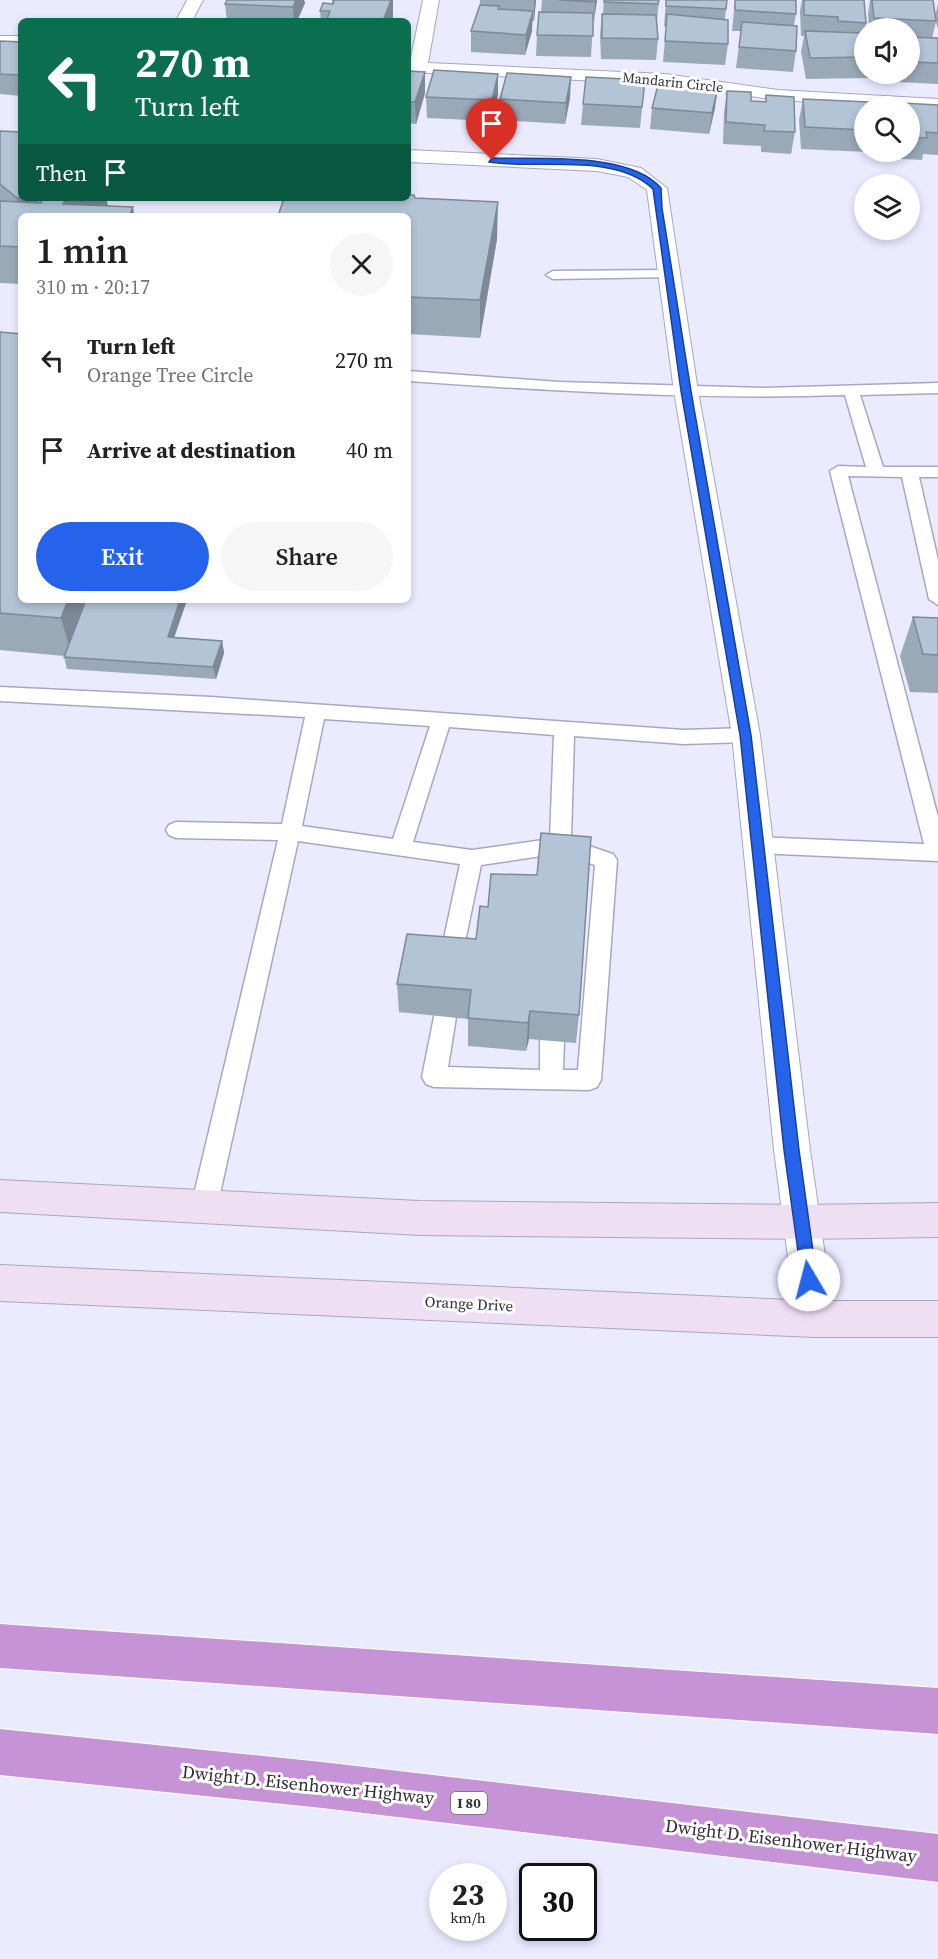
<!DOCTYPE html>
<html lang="en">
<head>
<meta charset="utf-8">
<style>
	:root { --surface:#fff; --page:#f6f6f6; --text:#222; --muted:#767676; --accent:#2563eb }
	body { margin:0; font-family:"Source Serif 4",serif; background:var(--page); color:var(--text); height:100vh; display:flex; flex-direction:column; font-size:22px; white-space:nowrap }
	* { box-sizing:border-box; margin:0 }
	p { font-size:20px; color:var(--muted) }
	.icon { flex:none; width:33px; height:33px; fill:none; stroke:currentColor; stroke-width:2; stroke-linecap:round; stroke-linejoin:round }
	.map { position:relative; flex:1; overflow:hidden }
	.side { position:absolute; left:18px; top:213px; width:393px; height:390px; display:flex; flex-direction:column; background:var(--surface); border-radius:9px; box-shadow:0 3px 9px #0003 }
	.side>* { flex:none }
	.guide { position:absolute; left:18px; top:18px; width:393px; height:183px; border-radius:9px; box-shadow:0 3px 9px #0003; background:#0b6e4f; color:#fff; overflow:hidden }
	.tools { position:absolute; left:854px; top:18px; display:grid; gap:12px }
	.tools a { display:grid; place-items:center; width:66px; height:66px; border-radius:50%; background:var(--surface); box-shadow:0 3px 9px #0003; font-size:30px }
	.speed { position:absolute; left:429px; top:1863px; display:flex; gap:12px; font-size:30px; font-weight:700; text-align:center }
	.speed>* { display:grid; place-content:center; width:78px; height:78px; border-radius:50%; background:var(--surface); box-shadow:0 3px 9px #0003; line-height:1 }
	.speed small { font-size:15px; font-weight:400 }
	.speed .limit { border:3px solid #111; border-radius:9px; background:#fff; color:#111 }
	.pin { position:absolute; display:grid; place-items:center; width:51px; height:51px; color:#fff; margin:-62px -26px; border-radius:50% 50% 50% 0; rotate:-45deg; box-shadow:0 0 6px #0007 }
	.pin .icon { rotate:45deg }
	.me { position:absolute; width:66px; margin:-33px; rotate:352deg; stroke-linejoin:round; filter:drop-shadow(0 0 4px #0008) }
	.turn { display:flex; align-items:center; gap:21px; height:126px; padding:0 18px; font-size:27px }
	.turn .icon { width:78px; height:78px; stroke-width:2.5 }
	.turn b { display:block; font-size:42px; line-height:51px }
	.then { display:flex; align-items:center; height:57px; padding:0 18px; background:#0003; gap:12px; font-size:22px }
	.round { display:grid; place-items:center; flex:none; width:63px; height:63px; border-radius:32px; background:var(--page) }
	.summary { display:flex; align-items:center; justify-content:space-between; height:102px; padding:0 18px }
	h1 { font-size:36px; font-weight:600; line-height:45px }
	.button { display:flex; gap:12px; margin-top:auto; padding:12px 18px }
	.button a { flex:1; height:69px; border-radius:36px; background:var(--accent); color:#fff; font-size:24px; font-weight:600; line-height:69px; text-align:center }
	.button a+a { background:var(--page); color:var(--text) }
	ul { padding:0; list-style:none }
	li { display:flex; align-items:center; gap:18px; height:90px; padding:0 18px }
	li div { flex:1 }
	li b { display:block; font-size:22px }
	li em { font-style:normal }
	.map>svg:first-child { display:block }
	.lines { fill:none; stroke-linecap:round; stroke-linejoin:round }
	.lane-casing { stroke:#a7a8bf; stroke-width:3 }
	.street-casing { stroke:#a7a8bf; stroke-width:2 }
	.secondary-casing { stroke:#a7a8bf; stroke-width:2 }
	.highway-casing { stroke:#fff; stroke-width:2 }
	.lane { fill:#fff; fill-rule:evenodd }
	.street { fill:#fff; fill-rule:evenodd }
	.secondary { fill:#eedff3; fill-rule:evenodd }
	.highway { fill:#c693d7; fill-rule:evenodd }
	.wall { fill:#99a9b8 }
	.shaded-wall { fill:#7d8996 }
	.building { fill:#b2c4d6; stroke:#7d8996; stroke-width:1.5 }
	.route { fill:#2563eb; stroke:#184099; stroke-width:1.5 }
	.labels { text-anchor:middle; stroke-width:6; stroke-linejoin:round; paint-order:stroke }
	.far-street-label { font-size:14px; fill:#2f2f38; stroke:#fff }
	.shield { fill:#fff; stroke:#6d6d74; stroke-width:1.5 }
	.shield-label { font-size:14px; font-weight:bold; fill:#2f2f38 }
	.street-label { font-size:15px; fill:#2f2f38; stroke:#fff }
	.near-street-label { font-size:18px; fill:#2f2f38; stroke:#fff }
</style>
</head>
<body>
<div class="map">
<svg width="938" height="1959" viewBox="0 0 938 1959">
	<rect width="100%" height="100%" fill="#eaebff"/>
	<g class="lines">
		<!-- lane casing -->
		<g class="lane-casing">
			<g id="lane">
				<path d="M668,270L675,274L673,277L553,279L546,275L553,271Z"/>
				<path d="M408,371L559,382L764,388L938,383V393L860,395L883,467H938V477H919L938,560V605L929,599L902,477L848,476L938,817V861L758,853L751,851L748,845L751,839L758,837L924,844L830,471L838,466L866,467L845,395C699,400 553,391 408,381Z"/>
				<path d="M0,687L211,697L684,730L746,728L753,730L756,735L753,740L746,742L684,744L574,736L571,840L613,854L617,860L601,1080L597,1087L589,1090L434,1087L426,1084L422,1077L434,1017L437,1010L445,1008L453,1010L456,1017L448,1067L540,1070V1041L544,1034L552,1031L560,1034L564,1041L563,1070H578L595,865L577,859L568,864L561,862L555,854L481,865L460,966L457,972L449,975L441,972L438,966L460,864L298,841L217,1207L213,1215L204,1218L195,1215L191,1207L278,840L176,838L169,835L166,830L169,825L176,822L282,824L305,717L0,701ZM324,719L430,726L393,839L302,826ZM449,727L554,735L550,839L472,850L413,842Z"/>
			</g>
		</g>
		<!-- street casing -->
		<g class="street-casing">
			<g id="street">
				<path d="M187,0H203L192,21H176Z"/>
				<path d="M423,0H439L428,63L665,74L778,90L938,99V109L778,100L665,84L408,72V62H410Z"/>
				<rect x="0" y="36" width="21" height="10"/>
				<path d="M408,150L597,159L641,168L667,188L698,391L760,735L810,1150L834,1319L829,1332L815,1337L801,1332L796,1319L774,1150L732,735L674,391L647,190L628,177L597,171L408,162Z"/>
			</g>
		</g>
		<!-- secondary casing -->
		<g class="secondary-casing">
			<g id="secondary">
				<path d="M0,1180L420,1201L801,1205L938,1203V1237L801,1239L420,1235L0,1212Z"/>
				<path d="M0,1265L815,1301H938V1337H815L0,1301Z"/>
			</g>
		</g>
		<!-- highway casing -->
		<g class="highway-casing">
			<g id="highway">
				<path d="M0,1624L938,1688V1734L0,1668Z"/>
				<path d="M0,1729L322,1762L938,1834V1882L322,1808L0,1775Z"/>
			</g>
		</g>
		<!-- lane -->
		<use href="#lane" class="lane"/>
		<!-- street -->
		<use href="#street" class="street"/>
		<!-- secondary -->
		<use href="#secondary" class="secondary"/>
		<!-- highway -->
		<use href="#highway" class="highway"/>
	</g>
	<!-- wall -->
	<g class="wall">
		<path d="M227,0H304L305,3L297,21H227L225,4Z"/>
		<path d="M332,0H393V17L392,21H321L320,11L332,4Z"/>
		<path d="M480,0H536L534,21H532V31L525,55L471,52V31L480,7Z"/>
		<path d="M542,0H597L593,22L591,57L536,56L537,35L541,12Z"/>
		<path d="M604,0H659L657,20L658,39L656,60L601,59L600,35L602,14H603Z"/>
		<path d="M666,0L726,9L725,19L728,44L725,65L663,62L666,27L664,26Z"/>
		<path d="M735,0H796V14L794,25L796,51L793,72L736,68L741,31H732Z"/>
		<path d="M802,0H864L866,23L865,28H864V74H870L869,78L806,79L801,52L804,36H801L800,10Z"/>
		<path d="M870,0H933L935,16L938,4V29L936,22L932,38H938V84L877,81L876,74H909V28H869L868,14Z"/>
		<path d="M21,42V96L0,94V43Z"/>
		<path d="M408,71L425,72V93L416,124L408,123Z"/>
		<path d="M498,74V95L491,121L427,118L426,97Z"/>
		<path d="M645,80L640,128L581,125L583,104Z"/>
		<path d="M727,91L751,101L765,102L766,95L795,132L791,154L761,152V146L723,144L724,112Z"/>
		<path d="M570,98L565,124L500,120V99Z"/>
		<path d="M803,99L864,106V152H868L801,149L799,120Z"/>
		<path d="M885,102L938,105V155L923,154L922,160L885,158L884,152H909V106H884Z"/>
		<path d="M652,108H715L709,134L650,129Z"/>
		<path d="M0,131L21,198H106L108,206L133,207L134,216H21V284L0,283Z"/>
		<path d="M408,216L497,239L480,338L408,334Z"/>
		<path d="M0,332L21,600H187L174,638L222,641L224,653L216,679L67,669L64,657V656L0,650Z"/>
		<path d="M913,617L938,618V693L910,692L900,656Z"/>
		<path d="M407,934L579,1015L576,1043L529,1039L526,1051L468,1046V1019L399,1012L397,984Z"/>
	</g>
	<!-- shaded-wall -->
	<g class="shaded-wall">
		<path d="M296,0H304L305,3L297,21H294L293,7Z"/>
		<path d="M391,0H393V17L392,21H383Z"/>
		<path d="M534,0H536L534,21Z"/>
		<path d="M595,0H597L594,22L595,2Z"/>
		<path d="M533,11L532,31L525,55L526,35Z"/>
		<path d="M425,72V93L416,124L415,102Z"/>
		<path d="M498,74V95L491,121L492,100Z"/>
		<path d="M571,77L570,98L565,124L566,103Z"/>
		<path d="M718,87L715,108L709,134L712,113Z"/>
		<path d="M21,196V198H37L41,216H22L17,198Z"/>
		<path d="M66,198H106L110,216L63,204Z"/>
		<path d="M498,202L497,239L480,338V300Z"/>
		<path d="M133,207L134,216H129Z"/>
		<path d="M68,600H93L72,656L61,618Z"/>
		<path d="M180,600H187L170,649L168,637Z"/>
		<path d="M222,641L224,653L216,679L213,667Z"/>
		<path d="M530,1011L529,1039L526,1051L528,1023Z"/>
	</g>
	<!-- building -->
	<g class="building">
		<path d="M227,0H296L293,7L225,4Z"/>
		<path d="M334,0H391L383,21L327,19L330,11H320L323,3L333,4Z"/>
		<path d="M559,0H595V2Z"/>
		<path d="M604,0H659L658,4L604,2Z"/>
		<path d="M666,0H727L726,9L666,6Z"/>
		<path d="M735,0H796V14L735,10Z"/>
		<path d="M804,0H864L866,23L838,21V17L804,15Z"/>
		<path d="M872,0H933L936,21L874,18Z"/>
		<path d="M480,5L499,6L498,9L533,11L526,35L471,31Z"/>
		<path d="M539,12L593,13V36L537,35Z"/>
		<path d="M602,14L656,15L658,39L602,38Z"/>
		<path d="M667,14L728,20V44L665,41Z"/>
		<path d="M742,22L797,26L796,51L739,47Z"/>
		<path d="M805,31L864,33V57L810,58Z"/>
		<path d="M909,37L938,38V63L909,62Z"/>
		<path d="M1,41L21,42V73L20,75L0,74V43Z"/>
		<path d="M434,70L498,74L492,100L426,97Z"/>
		<path d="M408,71L425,72L415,102H408Z"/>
		<path d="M507,73L571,77L566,103L500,99Z"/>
		<path d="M586,77L645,80L642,107L583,104Z"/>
		<path d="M659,81L718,87L712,113L652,108Z"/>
		<path d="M727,91L751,92V101L766,102V95L794,97L795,132L764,131L765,125L726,122Z"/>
		<path d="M803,99L869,102L870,106H864V130L805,127Z"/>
		<path d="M885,102L938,105V133L926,132L927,138L909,137V106H886Z"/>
		<path d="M0,131L21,132V196L17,198L0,184Z"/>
		<path d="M408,195H414L415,198L498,202L480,300L408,297V216H278L284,198H408Z"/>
		<path d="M43,198H66L63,204L133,207L129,216H21V247L0,246V201L41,203Z"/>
		<path d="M0,332L21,334V600H68L61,618L0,613Z"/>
		<path d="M86,600H180L168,637L222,641L213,667L64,657Z"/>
		<path d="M913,617L938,618V655L923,654Z"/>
		<path d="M541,833L591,837L579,1015L530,1011L528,1023L468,1018L471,990L397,984L407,934L476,939L480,906L488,907L491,874L537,875Z"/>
	</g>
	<!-- route -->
	<path class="route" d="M492,158C538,160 629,151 661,188L662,208L691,391L751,735L799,1150L817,1280L815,1286L809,1288L804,1286L802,1280L784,1150L740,735L681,391L653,189C615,152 538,170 489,162Z"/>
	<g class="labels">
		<!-- far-street labels -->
		<g class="far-street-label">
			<text transform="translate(673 82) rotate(6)" y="5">Mandarin Circle</text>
		</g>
		<!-- shield labels -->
		<rect class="shield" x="451" y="1792" width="36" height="22" rx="4.5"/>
		<g class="shield-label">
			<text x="469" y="1808">I 80</text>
		</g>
		<!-- street labels -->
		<g class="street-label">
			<text transform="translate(469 1304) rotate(3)" y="5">Orange Drive</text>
		</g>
		<!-- near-street labels -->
		<g class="near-street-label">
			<text transform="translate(308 1785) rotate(6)" y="6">Dwight D. Eisenhower Highway</text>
			<text transform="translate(791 1841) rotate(7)" y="6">Dwight D. Eisenhower Highway</text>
		</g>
	</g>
</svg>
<div class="tools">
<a><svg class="icon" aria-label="sound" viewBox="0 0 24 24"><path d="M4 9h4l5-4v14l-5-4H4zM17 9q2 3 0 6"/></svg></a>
<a><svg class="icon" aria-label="search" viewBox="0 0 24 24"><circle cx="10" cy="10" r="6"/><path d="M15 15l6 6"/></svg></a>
<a><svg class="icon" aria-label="layers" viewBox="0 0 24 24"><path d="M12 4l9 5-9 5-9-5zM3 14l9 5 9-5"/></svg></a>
</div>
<div class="speed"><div>23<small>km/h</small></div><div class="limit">30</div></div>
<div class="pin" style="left:492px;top:160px;background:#d93025"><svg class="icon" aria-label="arrive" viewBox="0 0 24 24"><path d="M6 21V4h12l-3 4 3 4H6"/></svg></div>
<svg class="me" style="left:809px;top:1280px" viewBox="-20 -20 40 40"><circle r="19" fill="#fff"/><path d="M0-13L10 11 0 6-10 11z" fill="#2563eb"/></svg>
<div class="guide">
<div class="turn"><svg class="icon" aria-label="left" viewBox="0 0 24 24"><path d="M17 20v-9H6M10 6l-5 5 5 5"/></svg><div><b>270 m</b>Turn left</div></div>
<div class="then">Then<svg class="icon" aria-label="arrive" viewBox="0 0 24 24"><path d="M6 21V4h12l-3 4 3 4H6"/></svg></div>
</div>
<section class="side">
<div class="summary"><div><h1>1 min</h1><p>310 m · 20:17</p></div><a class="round"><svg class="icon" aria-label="close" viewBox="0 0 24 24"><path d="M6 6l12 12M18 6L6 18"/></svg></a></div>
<ul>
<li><svg class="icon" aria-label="left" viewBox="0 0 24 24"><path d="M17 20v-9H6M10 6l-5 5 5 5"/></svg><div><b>Turn left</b><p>Orange Tree Circle</p></div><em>270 m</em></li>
<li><svg class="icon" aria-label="arrive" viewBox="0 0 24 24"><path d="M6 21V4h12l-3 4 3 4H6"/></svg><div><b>Arrive at destination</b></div><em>40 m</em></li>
</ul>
<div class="button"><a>Exit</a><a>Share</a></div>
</section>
</div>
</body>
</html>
